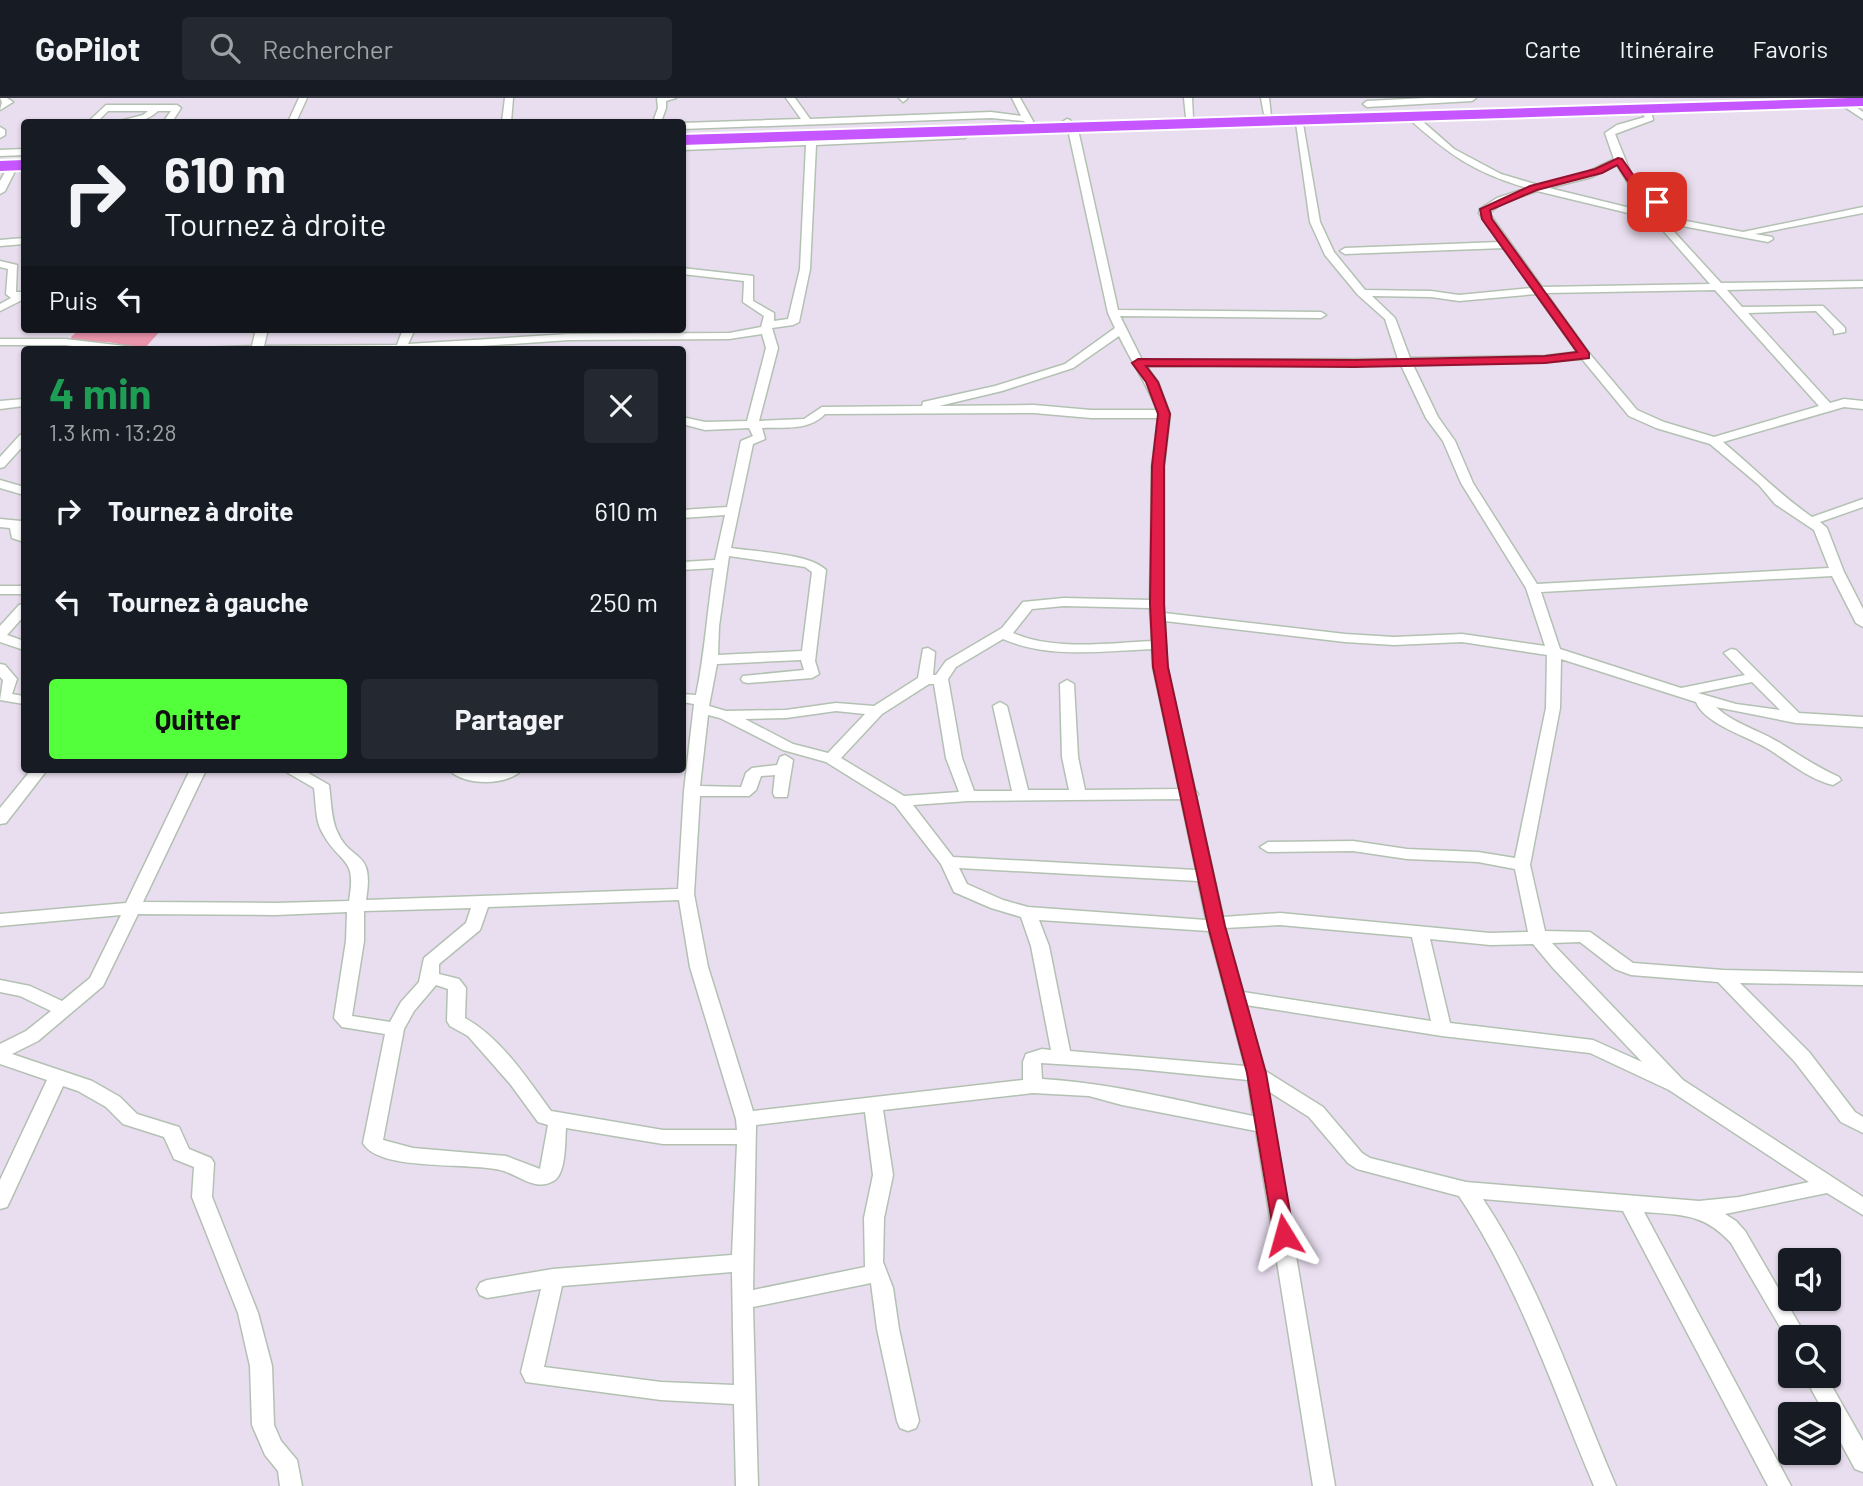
<!DOCTYPE html>
<html lang="fr">
<head>
<meta charset="utf-8">
<style>
	:root { --surface:#171b24; --page:#242831; --text:#f1f3f6; --muted:#9ea1a6; --line:#363941; --accent:#53ff3b }
	body { margin:0; font-family:Barlow,sans-serif; background:var(--page); color:var(--text); height:100vh; display:flex; flex-direction:column; font-size:26px; white-space:nowrap }
	* { box-sizing:border-box; margin:0 }
	p { font-size:23px; color:var(--muted) }
	.icon { flex:none; width:38px; height:38px; fill:none; stroke:currentColor; stroke-width:2; stroke-linecap:round; stroke-linejoin:round }
	.map { position:relative; flex:1; overflow:hidden }
	.side { position:absolute; left:21px; top:248px; width:665px; height:427px; display:flex; flex-direction:column; background:var(--surface); border-radius:7px; box-shadow:0 2px 5px #0004 }
	.side>* { flex:none }
	.banner { position:absolute; left:21px; top:21px; width:665px; height:214px; border-radius:7px; box-shadow:0 2px 5px #0004; background:#171b24; color:var(--text); overflow:hidden }
	.fabs { position:absolute; left:1778px; top:1150px; display:grid; gap:14px }
	.fabs a { display:grid; place-items:center; width:63px; height:63px; border-radius:7px; background:var(--surface); box-shadow:0 2px 5px #0004; font-size:35px }
	.pin { position:absolute; display:grid; place-items:center; width:60px; height:60px; color:#fff; margin:-30px; border-radius:14px; box-shadow:0 4px 10px #0006 }
	.me { position:absolute; width:77px; margin:-38px; rotate:352deg; stroke-linejoin:round; filter:drop-shadow(0 0 5px #0008) }
	.turn { display:flex; align-items:center; gap:24px; height:147px; padding:0 28px; font-size:32px }
	.turn .icon { width:91px; height:91px; stroke-width:2.5 }
	.turn b { display:block; font-size:49px; line-height:60px }
	.then { display:flex; align-items:center; height:66px; padding:0 28px; background:#0003; gap:14px; font-size:26px }
	.round { display:grid; place-items:center; flex:none; width:74px; height:74px; border-radius:7px; background:var(--page) }
	.overview { display:flex; align-items:center; justify-content:space-between; height:119px; padding:0 28px }
	h1 { font-size:42px; font-weight:700; line-height:52px; color:#1e9e55 }
	.button { display:flex; gap:14px; margin-top:auto; padding:14px 28px }
	.button a { flex:1; height:80px; border-radius:7px; background:var(--accent); color:#111; font-size:28px; font-weight:700; line-height:80px; text-align:center }
	.button a+a { background:var(--page); color:var(--text) }
	ul { padding:0; list-style:none }
	li { display:flex; align-items:center; gap:21px; height:91px; padding:0 28px }
	li div { flex:1 }
	li b { display:block; font-size:26px }
	li em { font-style:normal }
	header { display:flex; align-items:center; gap:42px; box-sizing:border-box; height:98px; padding:0 35px; background:var(--surface); border-bottom:2px solid var(--line) }
	header strong { font-size:33px }
	nav { display:flex; gap:38px; margin-inline-start:auto; font-size:24px }
	.search { width:490px; height:63px; background:var(--page); display:flex; align-items:center; gap:18px; box-sizing:border-box; padding:0 24px; border-radius:7px; color:var(--muted); font-size:26px }
	.map>svg:first-child { display:block }
	.green { fill:#eb95ad }
	.lines { fill:none; stroke-linecap:round; stroke-linejoin:round }
	.minor-casing { stroke:#b3c1b2; stroke-width:3 }
	.trunk-casing { stroke:#fff; stroke-width:4 }
	.minor { fill:#fff; fill-rule:evenodd }
	.trunk { fill:#c656ff; fill-rule:evenodd }
	.route { fill:#e11d48; stroke:#92132f; stroke-width:2 }
</style>
</head>
<body>
<header>
<strong>GoPilot</strong>
<div class="search"><svg class="icon" aria-label="search" viewBox="0 0 24 24"><circle cx="10" cy="10" r="6"/><path d="M15 15l6 6"/></svg>Rechercher</div>
<nav><a>Carte</a><a>Itinéraire</a><a>Favoris</a></nav>
</header>
<div class="map">
<svg width="1863" height="1388" viewBox="0 0 1863 1388">
	<rect width="100%" height="100%" fill="#e9deef"/>
	<!-- green -->
	<path class="green" d="M80,231H162L144,251L109,244L72,243L71,239Z"/>
	<g class="lines">
		<!-- minor casing -->
		<g class="minor-casing">
			<g id="minor">
				<path d="M0,0H7L13,4L0,12L2,4Z"/>
				<path d="M299,0H307L296,24H288Z"/>
				<path d="M505,0H513L511,24H502Z"/>
				<path d="M676,0L666,3V10L661,24H653L658,10L657,0Z"/>
				<path d="M786,0H795L810,21L991,14L1021,18L1012,0H1020L1034,25L1029,28L1024,23L991,20L682,31V25L801,21Z"/>
				<path d="M899,0H907V1L903,4Z"/>
				<path d="M1184,0H1192L1193,21L1186,19Z"/>
				<path d="M1261,0H1269L1271,18L1264,16Z"/>
				<path d="M1426,0H1476L1472,3L1367,9L1363,6L1367,3Z"/>
				<path d="M1840,2H1846L1863,14V21L1840,6Z"/>
				<path d="M106,7H177L181,10L172,24H163L171,13H158C146,24 133,25 116,24L143,17L148,13H108L97,24H88Z"/>
				<path d="M1642,7L1651,12L1653,22L1615,36L1632,78L1676,121L1743,134L1863,109V115L1755,136L1772,139L1773,141L1768,144L1666,125L1721,185L1863,183V189L1727,192L1742,209L1823,208L1845,230V234L1834,236V232L1816,213L1748,215L1830,305L1844,301L1863,303V311L1844,309L1723,344C1753,369 1780,397 1812,419L1863,401V409L1820,424L1827,430L1844,474L1863,511V529L1856,525L1832,478L1541,494L1560,551L1681,590L1745,577L1724,555L1731,551L1736,552L1799,615L1863,619V629L1796,625L1716,609C1734,626 1759,632 1780,645C1801,658 1815,668 1839,679L1841,682L1833,687C1809,681 1790,665 1770,652C1750,639 1704,626 1696,604L1561,561L1560,610L1530,767L1545,833L1590,834L1633,865L1723,872L1863,875V887L1740,885L1809,954L1855,1014L1863,1019V1035L1841,1024L1795,964L1718,884L1631,877L1615,871L1580,844L1552,845L1683,982L1863,1099V1117L1827,1095L1725,1116L1736,1123L1745,1133L1803,1233L1806,1239H1790V1246L1731,1145C1704,1115 1681,1117 1644,1114L1791,1388H1768L1623,1113L1483,1101C1542,1189 1574,1291 1616,1388H1594C1552,1289 1519,1188 1459,1098L1357,1071L1348,1065L1309,1019L1268,993L1335,1388H1313L1256,1033L1122,1007L1089,998L1033,995L883,1012L893,1077L884,1120L883,1164L893,1190L899,1231L919,1323L916,1330L908,1333L900,1330L897,1323L877,1231L871,1185L753,1209L758,1388H736L734,1306L661,1302L526,1284L521,1274L541,1191L487,1200L480,1197L477,1191L480,1185L487,1182L553,1171L732,1157L737,1046H663L566,1030C565,1043 566,1074 555,1082C537,1094 521,1079 504,1073C473,1063 380,1075 363,1045L385,936L342,929L334,920L346,843L347,814L276,817L138,816L103,888L38,943L12,956L92,983L120,999L137,1016L179,1029L189,1051L211,1060L214,1065L212,1099L258,1215L272,1268L274,1327L281,1343L297,1362L302,1388H280L278,1373L265,1357L252,1327L250,1268L238,1215L192,1099L194,1069L174,1061L164,1039L123,1026L106,1009L78,993L63,988L10,1103L7,1109L0,1111V1082L47,982L0,966V946L26,933L51,913L20,898L0,894V882L30,888L62,903L90,880L121,817L0,828V816L126,805L190,672H206L143,804L276,805L349,803C357,757 341,769 322,734C315,722 316,703 314,690L283,672H303L329,687C331,701 331,718 336,731C350,767 375,748 366,802L678,791L684,693L694,606L682,604V596L696,597C705,555 707,513 714,470L682,472V464L715,462L725,417L682,420V412L727,409L741,343L753,338L749,330L705,332L682,326V319L705,324L747,323L766,250L762,236L729,241L569,242L422,252H199L201,250L252,248L256,231H268L264,248L397,247L403,231H415L408,246L569,236L729,235L761,229L764,218L743,204L744,183L682,176V170L753,178V203L774,215V223L788,221L800,171L806,47L682,52V46L962,35L967,38L965,40L816,47L810,171L799,224L793,227L772,230L778,250L759,323L804,321L822,309L922,308L923,304L995,288L1065,266L1115,230L1108,215L1069,36L1062,24L1067,21L1070,22L1079,36L1118,212L1321,214L1326,217L1321,220L1120,218L1142,262L1398,261L1385,221L1358,197L1325,157L1310,124L1295,18L1302,20L1320,124L1334,154L1365,192L1431,193L1459,197L1532,190L1504,150L1345,156L1340,153L1345,150L1500,144L1479,115L1480,111L1497,100L1527,90C1473,74 1448,56 1407,19V15H1413L1454,51L1501,76L1538,87L1585,75L1614,61L1605,35L1617,27L1645,19L1638,10ZM1617,67L1629,87L1663,118L1549,90L1592,79ZM1537,93L1653,121L1710,186L1542,189L1489,115L1504,104ZM1715,192L1819,308L1714,339L1664,324L1637,312L1589,255L1546,195ZM1536,196L1577,254L1545,258L1410,260L1395,220L1372,198L1431,199L1459,203ZM1119,238C1131,263 1147,286 1157,312H1091L1034,307L939,308L1002,293L1073,270ZM1582,261L1629,318L1656,330L1710,346L1759,387L1775,406L1814,432L1829,470L1537,486L1473,385L1455,343L1438,319L1413,267L1545,264ZM1401,267L1426,320L1443,343L1461,385L1526,490L1545,548L1462,536L1394,539L1345,536L1164,515V368L1170,316L1158,284L1146,268ZM1034,315L1091,320H1158L1152,368L1150,502L1064,500L1023,504L1002,530L946,563L936,577H933L935,554L928,550L923,551L918,580L874,608L836,605L786,612L726,613L709,608L717,566L801,562L804,572L743,578L741,581L743,584L748,585L812,580L819,576L815,563L826,472C809,455 755,454 731,450L753,346L765,341L762,330C784,329 809,333 825,316ZM729,458L805,469L812,474L802,553L718,557L719,528ZM1064,508L1150,510L1152,543C1108,545 1054,553 1013,535L1032,511ZM1165,523L1345,544L1394,547L1462,544L1547,557L1546,610L1515,760L1478,754L1407,751L1353,743L1268,744L1260,749L1268,754L1353,753L1407,761L1478,764L1515,771L1528,834L1490,835L1280,815L1223,819L1196,699L1198,696L1195,692L1167,569ZM1003,541C1048,561 1104,553 1152,551L1153,569L1179,691L1085,692L1078,659L1074,586L1067,582L1060,586L1062,659L1069,692H1028L1007,608L1000,604L993,608L1012,693H974L962,660L948,581L956,569ZM1752,584L1780,612L1736,606L1698,595ZM929,586H934L946,660L959,694L904,698L841,660L882,616ZM836,613L865,616L828,655L793,646L745,621L786,620ZM708,617L720,620L783,652L826,664L895,707L941,766L954,794L991,810L1021,819L1031,848L1051,952L1042,951L1026,956L1023,964V982L753,1013L708,869L694,796L700,698H749L756,692L761,678L775,677L773,695L775,699H787L793,662L785,657L780,659L777,667L752,670L746,675L741,689L700,688ZM1181,701L1196,772L953,759L913,707L968,703ZM959,770L1198,783L1206,822L1028,809L1003,802L967,786ZM679,802L690,869L736,1021L737,1032H663L551,1013C527,980 501,940 465,920L466,890L459,881L439,876V866L480,832L488,809ZM471,810L466,825L424,860L419,884L401,904L390,924L352,918L364,843V813ZM1039,822L1209,833L1245,968L1070,953L1049,848ZM1280,827L1412,839L1431,923L1243,894L1225,830ZM1430,841L1490,847L1533,846L1553,870L1642,964L1593,942L1450,925ZM436,887L448,891L447,923L450,928L468,938L511,987L538,1024L548,1027L540,1071L506,1058L413,1050L383,1042L404,931L414,913ZM1246,907L1442,938L1590,955L1669,992L1809,1084L1739,1099L1699,1103L1466,1084L1370,1060L1362,1055L1323,1009L1264,972ZM1041,965L1138,971L1248,982L1253,1018C1183,1004 1113,985 1042,981ZM865,1014L873,1077L864,1120L865,1169L753,1192L756,1027ZM732,1174L734,1287L661,1284L544,1269L562,1188Z"/>
				<path d="M0,29L5,32V37L0,40Z"/>
				<path d="M24,51V57L0,58V52Z"/>
				<path d="M10,65L18,67L5,93L0,96V83Z"/>
				<path d="M24,140V146L0,148V142Z"/>
				<path d="M0,163L17,167L16,194H24V201L0,213V206L11,200L6,196L8,171L0,169Z"/>
				<path d="M0,241H65L133,249L139,252H104L65,247H0Z"/>
				<path d="M24,301V308L0,311V303Z"/>
				<path d="M24,336V347L4,369L0,370V359L20,337Z"/>
				<path d="M0,382L24,389V397L0,390Z"/>
				<path d="M0,421L21,423L24,444L12,440L10,430L0,429Z"/>
				<rect x="0" y="488" width="24" height="8"/>
				<path d="M24,506V518L7,537L24,543V552L0,544V528L19,507Z"/>
				<path d="M0,566L5,567L17,581L12,596L24,598V606L0,602L3,582L0,579Z"/>
				<path d="M31,672H47L6,725L0,726V710Z"/>
				<path d="M449,672L486,674L522,672C506,688 465,688 449,672Z"/>
				<path d="M1804,1278H1826L1863,1343V1374L1855,1371L1829,1323V1316H1825Z"/>
			</g>
		</g>
		<!-- trunk casing -->
		<g class="trunk-casing">
			<g id="trunk">
				<path d="M1850,0H1863V8L682,47V37Z"/>
				<path d="M24,62V72L0,73V63Z"/>
			</g>
		</g>
		<!-- minor -->
		<use href="#minor" class="minor"/>
		<!-- trunk -->
		<use href="#trunk" class="trunk"/>
	</g>
	<!-- route -->
	<path class="route" d="M1618,60L1622,61L1641,88L1660,102V106C1640,107 1627,82 1617,67L1602,75L1537,92L1490,112L1492,121L1589,255V260L1545,265L1355,269L1146,268L1158,284L1170,316L1164,368V506L1168,569L1225,828L1266,975L1294,1137L1291,1143L1284,1146L1277,1143L1274,1137L1247,975L1208,828L1153,569L1150,506L1152,368L1158,316L1146,284L1132,265L1138,261L1355,262L1545,258L1577,254L1482,121L1480,111L1530,88L1595,71Z"/>
</svg>
<div class="fabs">
<a><svg class="icon" aria-label="sound" viewBox="0 0 24 24"><path d="M4 9h4l5-4v14l-5-4H4zM17 9q2 3 0 6"/></svg></a>
<a><svg class="icon" aria-label="search" viewBox="0 0 24 24"><circle cx="10" cy="10" r="6"/><path d="M15 15l6 6"/></svg></a>
<a><svg class="icon" aria-label="layers" viewBox="0 0 24 24"><path d="M12 4l9 5-9 5-9-5zM3 14l9 5 9-5"/></svg></a>
</div>
<div class="pin" style="left:1657px;top:104px;background:#d93025"><svg class="icon" aria-label="arrive" viewBox="0 0 24 24"><path d="M6 21V4h12l-3 4 3 4H6"/></svg></div>
<svg class="me" style="left:1284px;top:1137px" viewBox="-20 -20 40 40"><path d="M0-17L14 15 0 8-14 15z" fill="#e11d48" stroke="#fff" stroke-width="4"/></svg>
<div class="banner">
<div class="turn"><svg class="icon" aria-label="right" viewBox="0 0 24 24"><path d="M7 20v-9h11M14 6l5 5-5 5"/></svg><div><b>610 m</b>Tournez à droite</div></div>
<div class="then">Puis<svg class="icon" aria-label="left" viewBox="0 0 24 24"><path d="M17 20v-9H6M10 6l-5 5 5 5"/></svg></div>
</div>
<section class="side">
<div class="overview"><div><h1>4 min</h1><p>1.3 km · 13:28</p></div><a class="round"><svg class="icon" aria-label="close" viewBox="0 0 24 24"><path d="M6 6l12 12M18 6L6 18"/></svg></a></div>
<ul>
<li><svg class="icon" aria-label="right" viewBox="0 0 24 24"><path d="M7 20v-9h11M14 6l5 5-5 5"/></svg><div><b>Tournez à droite</b></div><em>610 m</em></li>
<li><svg class="icon" aria-label="left" viewBox="0 0 24 24"><path d="M17 20v-9H6M10 6l-5 5 5 5"/></svg><div><b>Tournez à gauche</b></div><em>250 m</em></li>
</ul>
<div class="button"><a>Quitter</a><a>Partager</a></div>
</section>
</div>
</body>
</html>
